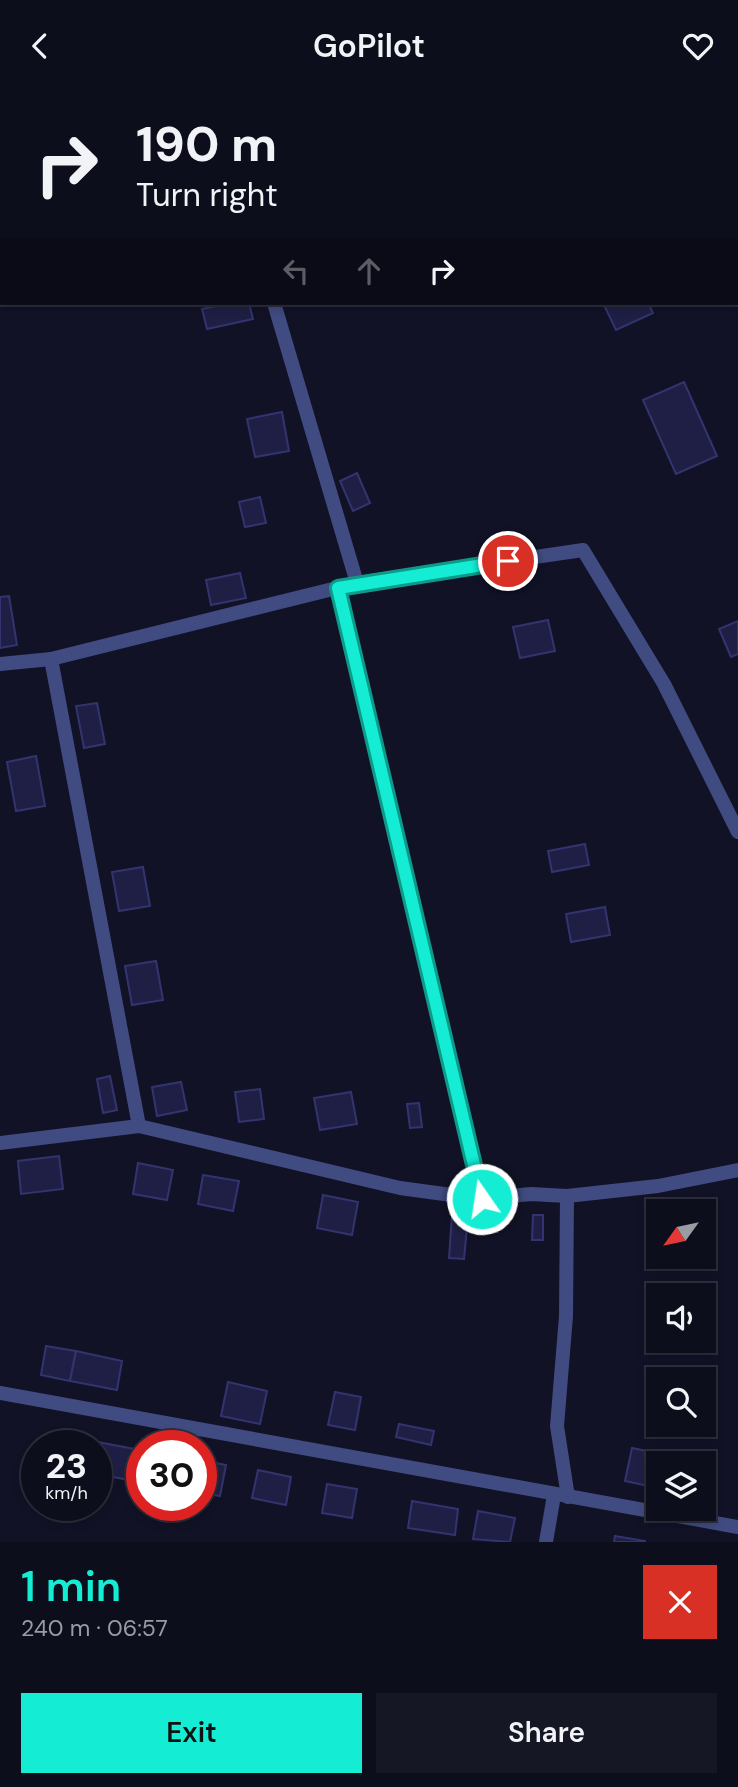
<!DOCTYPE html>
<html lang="en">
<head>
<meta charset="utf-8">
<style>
	:root { --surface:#0d0e1c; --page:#161725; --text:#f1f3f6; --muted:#9a9ca3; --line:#2d2e3b; --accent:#14edd4 }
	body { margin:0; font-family:"DM Sans",sans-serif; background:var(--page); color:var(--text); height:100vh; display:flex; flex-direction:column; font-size:26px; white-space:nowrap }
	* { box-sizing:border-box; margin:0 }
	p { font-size:23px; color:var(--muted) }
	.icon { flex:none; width:38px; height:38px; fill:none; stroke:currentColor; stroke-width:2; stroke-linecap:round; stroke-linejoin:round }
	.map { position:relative; height:1451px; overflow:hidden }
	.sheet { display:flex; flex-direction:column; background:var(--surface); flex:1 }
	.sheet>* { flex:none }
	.banner { position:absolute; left:0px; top:0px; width:738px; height:214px; box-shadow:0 4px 10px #0003,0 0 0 2px var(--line); background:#0d0e1c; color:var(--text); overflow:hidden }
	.needle { width:46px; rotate:237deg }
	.buttons { position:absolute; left:646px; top:1108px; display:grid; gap:14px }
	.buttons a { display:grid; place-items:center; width:70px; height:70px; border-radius:0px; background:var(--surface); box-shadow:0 4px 10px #0003,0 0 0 2px var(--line); font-size:35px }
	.speed { position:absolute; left:21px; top:1339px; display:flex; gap:14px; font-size:35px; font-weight:700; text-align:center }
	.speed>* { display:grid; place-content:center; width:91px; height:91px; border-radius:50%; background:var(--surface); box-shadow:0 4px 10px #0003,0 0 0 2px var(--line); line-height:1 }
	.speed small { font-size:18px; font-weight:400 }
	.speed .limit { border:10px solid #d22; background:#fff; color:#111 }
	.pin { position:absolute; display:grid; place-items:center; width:60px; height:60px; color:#fff; margin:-30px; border:4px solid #fff; border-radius:50%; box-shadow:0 2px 7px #0007 }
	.me { position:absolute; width:77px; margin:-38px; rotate:347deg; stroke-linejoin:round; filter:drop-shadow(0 0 5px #0008) }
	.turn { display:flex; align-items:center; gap:24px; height:147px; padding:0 21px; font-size:32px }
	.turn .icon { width:91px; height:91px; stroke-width:2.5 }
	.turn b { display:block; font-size:49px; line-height:60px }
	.lanes { display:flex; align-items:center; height:66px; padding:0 21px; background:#0003; justify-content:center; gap:35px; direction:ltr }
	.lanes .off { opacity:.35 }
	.round { display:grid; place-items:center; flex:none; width:74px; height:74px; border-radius:0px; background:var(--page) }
	.headline { display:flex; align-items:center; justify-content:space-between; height:119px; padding:0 21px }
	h1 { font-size:42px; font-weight:600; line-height:52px; color:var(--accent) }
	.button { display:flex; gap:14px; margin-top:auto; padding:14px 21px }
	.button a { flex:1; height:80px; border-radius:0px; background:var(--accent); color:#111; font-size:28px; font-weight:600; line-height:80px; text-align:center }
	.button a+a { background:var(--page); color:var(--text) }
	header { display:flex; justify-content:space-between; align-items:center; height:91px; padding:0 21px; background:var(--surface); font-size:32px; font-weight:600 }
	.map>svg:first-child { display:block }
	.building { fill:#1f1f45; stroke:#33346f; stroke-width:2 }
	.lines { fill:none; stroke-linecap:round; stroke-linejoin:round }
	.street { stroke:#404b81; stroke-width:14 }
	.route-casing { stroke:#0d9a8a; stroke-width:18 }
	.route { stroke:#14edd4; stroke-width:12 }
</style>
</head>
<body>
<header><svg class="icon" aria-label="back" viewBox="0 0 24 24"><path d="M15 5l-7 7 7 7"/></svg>GoPilot<svg class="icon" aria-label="heart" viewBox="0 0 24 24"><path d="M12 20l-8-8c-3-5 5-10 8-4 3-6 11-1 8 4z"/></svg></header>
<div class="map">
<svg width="738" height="1451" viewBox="0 0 738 1451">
	<rect width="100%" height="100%" fill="#111226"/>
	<!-- building -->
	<g class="building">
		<path d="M129,0H243L244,2H129Z"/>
		<path d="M230,212H249L253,228L207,238L202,218Z"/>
		<path d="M603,212H648L653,222L616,239Z"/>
		<path d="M684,291L717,365L676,383L643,309Z"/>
		<path d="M282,321L289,360L255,366L247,328Z"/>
		<path d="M357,382L370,412L353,420L340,390Z"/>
		<path d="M260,406L266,432L245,436L239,411Z"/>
		<path d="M240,482L246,507L211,514L206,489Z"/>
		<path d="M9,505L17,554L0,557V506Z"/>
		<path d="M548,529L555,560L520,567L513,536Z"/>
		<path d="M738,530V563L731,566L719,538Z"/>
		<path d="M97,612L105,653L84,657L76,615Z"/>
		<path d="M36,665L45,715L16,720L7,671Z"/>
		<path d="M585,753L589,774L552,781L548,760Z"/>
		<path d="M143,776L150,815L119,820L112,781Z"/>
		<path d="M605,816L610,844L571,851L566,823Z"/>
		<path d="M156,870L163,909L132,914L125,875Z"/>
		<path d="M110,985L117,1019L103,1022L97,988Z"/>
		<path d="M181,991L187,1019L157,1025L152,996Z"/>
		<path d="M260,998L264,1028L239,1031L235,1001Z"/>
		<path d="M351,1001L357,1033L320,1039L314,1007Z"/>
		<path d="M419,1012L422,1036L410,1037L407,1013Z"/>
		<path d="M59,1065L63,1098L21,1103L18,1070Z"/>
		<path d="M138,1072L173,1079L167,1109L133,1103Z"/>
		<path d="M203,1084L239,1090L233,1120L198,1113Z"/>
		<path d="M323,1104L358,1111L352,1144L317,1137Z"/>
		<path d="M452,1124L468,1126L464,1168L449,1167Z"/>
		<path d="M533,1124H543V1149H532Z"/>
		<path d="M46,1255L76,1260L70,1290L41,1284Z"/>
		<path d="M76,1260L122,1270L117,1299L70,1290Z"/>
		<path d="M228,1291L267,1300L260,1333L221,1325Z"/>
		<path d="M335,1301L361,1306L355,1339L328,1334Z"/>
		<path d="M399,1333L434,1340L431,1354L396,1346Z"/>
		<path d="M50,1345L76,1348L75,1354H49Z"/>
		<path d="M98,1351L140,1359L135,1390L96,1383Z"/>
		<path d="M632,1357L681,1367L680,1372H658V1397L625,1390Z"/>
		<path d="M681,1367L714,1374L708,1407L704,1406V1372H680Z"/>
		<path d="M201,1369L226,1374L220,1405L201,1402Z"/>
		<path d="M258,1379L291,1386L286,1414L252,1407Z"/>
		<path d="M327,1393L357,1398L352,1427L322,1422Z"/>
		<path d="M412,1410L458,1418L455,1444L408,1437Z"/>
		<path d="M478,1420L515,1427L510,1451L473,1448Z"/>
		<path d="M615,1445L645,1450V1451H614Z"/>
	</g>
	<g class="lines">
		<!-- street -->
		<g class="street">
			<path d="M274,212L357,492"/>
			<path d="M338,497L482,1108"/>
			<path d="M51,568L139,1035"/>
			<path d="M0,573L51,568L357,492L583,459L664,593L738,741"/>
			<path d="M0,1052L139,1035L400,1097L481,1108L531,1103L567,1105L658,1095L738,1079"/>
			<path d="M567,1105L566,1225L557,1335L568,1406"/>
			<path d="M0,1302L738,1436"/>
			<path d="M546,1451L554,1404"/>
		</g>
	</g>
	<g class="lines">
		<!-- route casing -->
		<g class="route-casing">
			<path id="route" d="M482,1108L338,497L508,470"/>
		</g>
		<!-- route -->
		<use href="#route" class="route"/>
	</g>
</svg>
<div class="buttons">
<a><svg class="needle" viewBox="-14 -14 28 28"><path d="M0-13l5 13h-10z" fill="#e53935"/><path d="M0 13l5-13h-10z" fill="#9a9ca3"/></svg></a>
<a><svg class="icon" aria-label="sound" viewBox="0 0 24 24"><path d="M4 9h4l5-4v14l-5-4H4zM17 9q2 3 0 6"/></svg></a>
<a><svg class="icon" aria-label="search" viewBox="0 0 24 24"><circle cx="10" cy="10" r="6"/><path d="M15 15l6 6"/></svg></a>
<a><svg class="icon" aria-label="layers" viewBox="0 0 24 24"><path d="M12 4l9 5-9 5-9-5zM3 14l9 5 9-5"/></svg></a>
</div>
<div class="speed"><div>23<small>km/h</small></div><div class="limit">30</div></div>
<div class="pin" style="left:508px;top:470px;background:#d93025"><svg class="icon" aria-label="arrive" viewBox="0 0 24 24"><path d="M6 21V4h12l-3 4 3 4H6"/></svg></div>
<svg class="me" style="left:482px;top:1108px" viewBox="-20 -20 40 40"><circle r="17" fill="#14edd4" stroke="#fff" stroke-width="3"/><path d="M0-11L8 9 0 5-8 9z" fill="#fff"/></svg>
<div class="banner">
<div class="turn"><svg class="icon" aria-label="right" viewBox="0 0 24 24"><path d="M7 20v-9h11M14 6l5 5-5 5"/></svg><div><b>190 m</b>Turn right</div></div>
<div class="lanes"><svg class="icon off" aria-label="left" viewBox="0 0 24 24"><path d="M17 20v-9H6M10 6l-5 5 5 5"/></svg><svg class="icon off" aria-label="ahead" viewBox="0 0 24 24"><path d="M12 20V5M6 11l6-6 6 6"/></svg><svg class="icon" aria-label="right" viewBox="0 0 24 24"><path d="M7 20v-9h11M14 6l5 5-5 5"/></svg></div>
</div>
</div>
<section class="sheet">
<div class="headline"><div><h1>1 min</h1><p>240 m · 06:57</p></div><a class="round" style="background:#d93025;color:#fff"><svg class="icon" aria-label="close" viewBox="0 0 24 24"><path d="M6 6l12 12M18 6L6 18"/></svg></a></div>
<div class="button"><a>Exit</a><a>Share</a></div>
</section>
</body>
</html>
